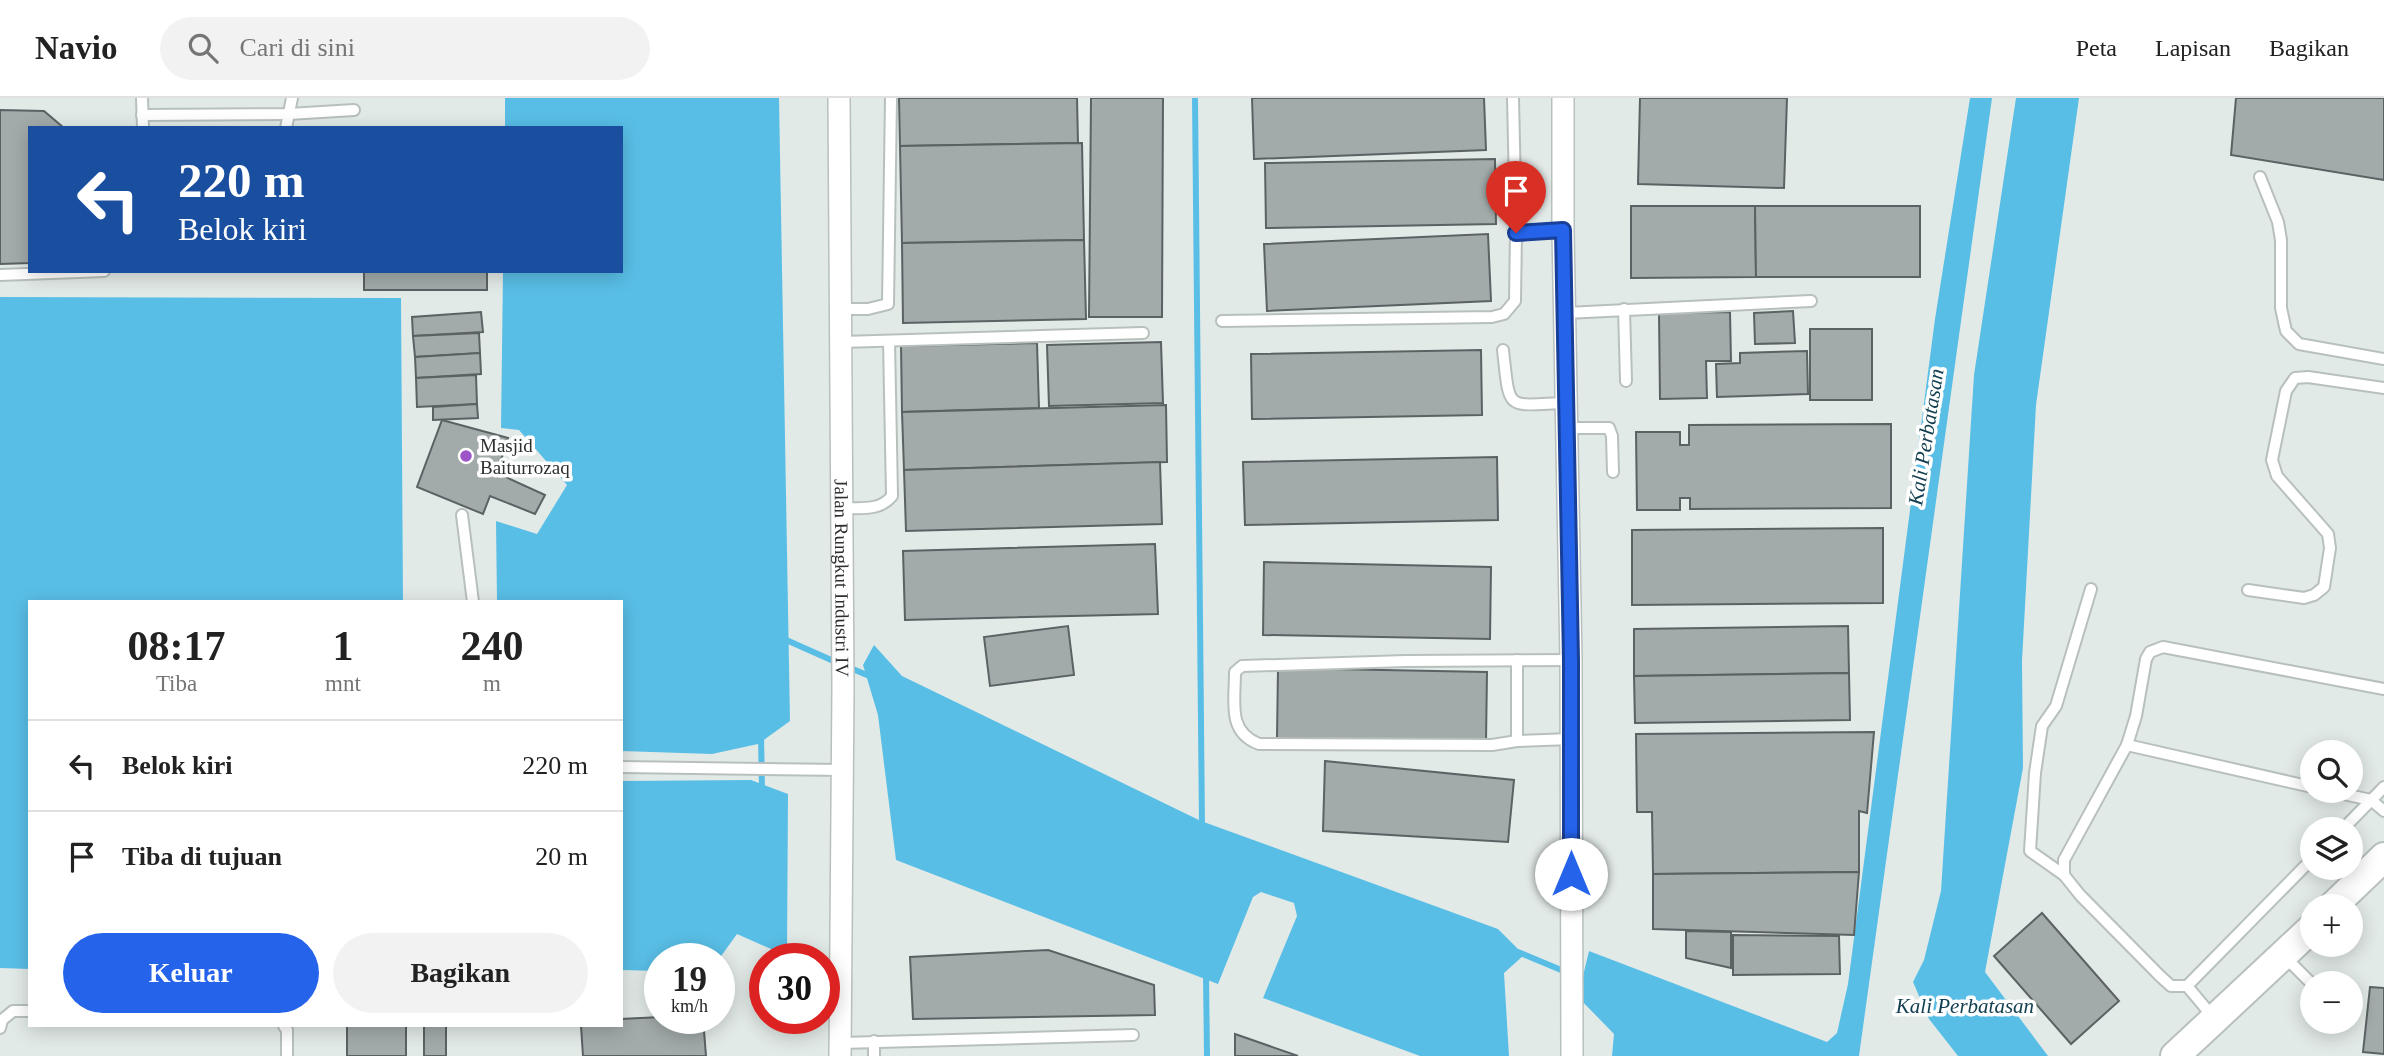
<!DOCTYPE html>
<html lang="id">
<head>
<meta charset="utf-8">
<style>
	:root { --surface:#fff; --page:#f2f2f2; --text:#222; --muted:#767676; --line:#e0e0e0; --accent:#2563eb }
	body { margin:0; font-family:"Times New Roman",serif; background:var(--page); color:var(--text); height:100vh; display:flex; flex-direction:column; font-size:26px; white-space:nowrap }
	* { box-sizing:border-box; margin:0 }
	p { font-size:23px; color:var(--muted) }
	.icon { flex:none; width:38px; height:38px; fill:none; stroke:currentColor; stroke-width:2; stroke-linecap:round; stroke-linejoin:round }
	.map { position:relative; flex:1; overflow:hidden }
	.sheet { position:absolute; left:28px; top:502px; width:595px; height:427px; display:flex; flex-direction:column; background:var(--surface); border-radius:0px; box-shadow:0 4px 18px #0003 }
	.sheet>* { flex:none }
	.guide { position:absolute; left:28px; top:28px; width:595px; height:147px; border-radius:0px; box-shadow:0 4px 18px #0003; background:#1a4fa0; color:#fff; overflow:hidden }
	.controls { position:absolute; left:2300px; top:642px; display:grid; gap:14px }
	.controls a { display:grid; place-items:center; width:63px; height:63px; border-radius:50%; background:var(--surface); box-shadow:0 4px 18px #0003; font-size:35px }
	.speed { position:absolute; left:644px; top:845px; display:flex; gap:14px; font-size:35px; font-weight:700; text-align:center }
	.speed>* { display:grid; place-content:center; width:91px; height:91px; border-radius:50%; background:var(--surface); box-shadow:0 4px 18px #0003; line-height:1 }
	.speed small { font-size:18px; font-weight:400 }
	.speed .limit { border:10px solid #d22; background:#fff; color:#111 }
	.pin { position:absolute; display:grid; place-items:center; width:60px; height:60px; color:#fff; margin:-72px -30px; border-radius:50% 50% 50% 0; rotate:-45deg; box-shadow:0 0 7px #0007 }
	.pin .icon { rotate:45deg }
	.me { position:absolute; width:77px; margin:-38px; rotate:0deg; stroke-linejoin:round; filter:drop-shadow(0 0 5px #0008) }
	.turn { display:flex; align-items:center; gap:24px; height:147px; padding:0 35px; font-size:32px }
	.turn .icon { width:91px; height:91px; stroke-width:2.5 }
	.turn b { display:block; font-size:49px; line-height:60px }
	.eta { display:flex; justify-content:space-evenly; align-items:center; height:119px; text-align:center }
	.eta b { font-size:42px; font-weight:700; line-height:49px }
	.button { display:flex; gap:14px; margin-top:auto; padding:14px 35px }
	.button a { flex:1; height:80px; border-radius:42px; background:var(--accent); color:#fff; font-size:28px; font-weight:700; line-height:80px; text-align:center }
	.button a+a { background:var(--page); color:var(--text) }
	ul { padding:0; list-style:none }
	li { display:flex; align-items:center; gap:21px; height:91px; padding:0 35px; border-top:2px solid var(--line) }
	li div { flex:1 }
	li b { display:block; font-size:26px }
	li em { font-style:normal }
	header { display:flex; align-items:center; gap:42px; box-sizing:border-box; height:98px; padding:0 35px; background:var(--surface); border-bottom:2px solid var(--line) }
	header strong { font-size:33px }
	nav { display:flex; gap:38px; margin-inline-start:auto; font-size:24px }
	.search { width:490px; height:63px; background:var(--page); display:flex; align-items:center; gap:18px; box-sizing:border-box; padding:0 24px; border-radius:38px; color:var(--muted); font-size:26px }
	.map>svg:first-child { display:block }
	.water { fill:#59bee6 }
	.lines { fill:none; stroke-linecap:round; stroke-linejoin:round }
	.stream { stroke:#59bee6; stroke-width:6 }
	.building { fill:#a2aaaa; stroke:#5b6263; stroke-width:2 }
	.lane-casing { stroke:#b8c0bd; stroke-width:14 }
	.street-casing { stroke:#b8c0bd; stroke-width:24 }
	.secondary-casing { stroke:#b8c0bd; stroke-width:32 }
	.lane { stroke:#fff; stroke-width:10 }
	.street { stroke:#fff; stroke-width:21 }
	.secondary { stroke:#fff; stroke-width:28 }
	.route-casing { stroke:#184099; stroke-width:18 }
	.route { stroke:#2563eb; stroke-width:12 }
	.poi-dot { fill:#9c54c7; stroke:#fff; stroke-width:2.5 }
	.labels { text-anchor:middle; stroke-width:7; stroke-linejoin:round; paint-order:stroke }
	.poi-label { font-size:19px; fill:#2d302f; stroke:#fff; text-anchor:start }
	.street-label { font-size:19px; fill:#2d302f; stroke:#fff }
	.water-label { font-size:21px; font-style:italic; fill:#134051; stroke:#fff }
</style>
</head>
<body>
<header>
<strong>Navio</strong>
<div class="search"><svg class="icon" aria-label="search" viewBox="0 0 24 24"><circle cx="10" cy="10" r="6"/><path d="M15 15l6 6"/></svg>Cari di sini</div>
<nav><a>Peta</a><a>Lapisan</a><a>Bagikan</a></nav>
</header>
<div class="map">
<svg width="2384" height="958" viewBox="0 0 2384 958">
	<rect width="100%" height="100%" fill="#e2eae7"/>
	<!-- water -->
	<g class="water">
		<path d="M505,0H779L790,623L758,646L712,656L621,653V504H497L496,423L537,436L567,387L519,332L501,330L503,173H621V30H505Z"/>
		<path d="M1970,0H1992L1859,958H1612L1614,936L1578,899L1589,853L1827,944L1837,935L1848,886L1935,221Z"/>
		<path d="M2016,0H2079L2036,307L2022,563L2023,670L1985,874L2048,958H1958L1929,921L1913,884L1924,862L1941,793L1974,277Z"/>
		<path d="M0,199L401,200L403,504H30V871L0,870Z"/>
		<path d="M874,547L902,578L1201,723L1498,831L1524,857L1504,875L1509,958H1420L1263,900L1297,818L1294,805L1261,794L1253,799L1218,886L896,762L878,617L863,567Z"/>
		<path d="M751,682L788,696L787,858L737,836L719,861H660V873L621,872V683Z"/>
	</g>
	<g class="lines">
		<!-- stream -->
		<g class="stream">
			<path d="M1195,0L1202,729"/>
			<path d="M784,541L838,565"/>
			<path d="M848,569L874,580"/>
			<path d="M761,637L762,692"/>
			<path d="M1518,854L1566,874"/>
			<path d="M1206,876L1207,958"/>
		</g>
	</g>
	<!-- building -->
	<g class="building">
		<path d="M899,0H1077L1078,45L900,48Z"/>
		<path d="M1091,0H1163L1162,219H1089Z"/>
		<path d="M1252,0H1484L1486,52L1254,61Z"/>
		<path d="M1640,0H1787L1784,90L1638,86Z"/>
		<path d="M2236,0H2384V82L2231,57Z"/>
		<path d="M0,12L44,13L64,30H30V165L0,166Z"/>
		<path d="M1082,45L1084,142L902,145L900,48Z"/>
		<path d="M1495,61L1496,126L1266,130L1265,65Z"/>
		<path d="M1631,108H1755L1756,179L1631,180Z"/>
		<path d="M1755,108H1920V179H1756Z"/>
		<path d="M1488,136L1491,203L1267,213L1264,146Z"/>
		<path d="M1084,142L1086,221L903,225L902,145Z"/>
		<rect x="364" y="173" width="123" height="19"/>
		<path d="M1793,213L1795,245L1755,246L1754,215Z"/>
		<path d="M481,214L483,234L413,238L412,219Z"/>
		<path d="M1730,214L1731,263H1706L1707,300L1660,301L1659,215Z"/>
		<rect x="1810" y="231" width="62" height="71"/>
		<path d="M479,235L480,255L415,259L413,238Z"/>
		<path d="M1161,244L1163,305L1049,308L1047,247Z"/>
		<path d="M1037,245L1039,310L902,314L901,248Z"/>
		<path d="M1481,252L1482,317L1252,321L1251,256Z"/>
		<path d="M1807,253L1808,296L1717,299L1716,266L1740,265V255Z"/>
		<path d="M480,255L481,276L416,280L415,259Z"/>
		<path d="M476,277L477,306L417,309L416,280Z"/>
		<path d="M477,306L478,320L433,322V309Z"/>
		<path d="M1166,307L1167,364L904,372L902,314Z"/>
		<path d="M442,322L508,340L497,375L545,397L535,416L490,398L483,416L417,389Z"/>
		<path d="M1891,326V410L1690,411V400H1680V412H1637L1636,334H1680V347H1689V327Z"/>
		<path d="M1497,359L1498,422L1245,427L1243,364Z"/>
		<path d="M1160,364L1162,426L906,433L904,372Z"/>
		<path d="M1883,430V505L1632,507V432Z"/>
		<path d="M1155,446L1158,516L905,522L903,453Z"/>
		<path d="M1264,464L1491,469L1490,541L1263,537Z"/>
		<path d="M1068,528L1074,577L990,588L984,539Z"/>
		<path d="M1848,528L1849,575L1634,578V531Z"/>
		<path d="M1278,570L1487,574L1486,644L1277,640Z"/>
		<path d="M1849,575L1850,622L1635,625L1634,578Z"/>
		<path d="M1874,634L1867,715L1859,713V774L1653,776L1652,714H1637L1636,636Z"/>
		<path d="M1325,663L1514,682L1508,744L1323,733Z"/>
		<path d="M1859,774L1854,837L1653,831V776Z"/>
		<path d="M2042,815L2119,903L2071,946L1994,858Z"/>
		<path d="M1686,833L1731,834V870L1686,860Z"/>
		<path d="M1733,837L1839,838L1840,876L1733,877Z"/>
		<path d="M1048,852L1154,887L1155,917L913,921L910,859Z"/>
		<path d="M2370,889L2384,890V956L2363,954Z"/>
		<path d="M660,919V920H703L706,958H583L581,928H621V921Z"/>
		<rect x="347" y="928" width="59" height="30"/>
		<rect x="424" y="928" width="22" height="30"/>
		<path d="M1235,936L1298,958H1235Z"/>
	</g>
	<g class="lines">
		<!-- lane casing -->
		<g class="lane-casing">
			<g id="lane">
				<path d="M142,0L143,30"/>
				<path d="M1513,0L1516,135L1563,132"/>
				<path d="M142,17L289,16L354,12"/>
				<path d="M286,30L292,0"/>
				<path d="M2260,79L2278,124L2281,142V210L2286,233L2299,246L2384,261"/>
				<path d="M0,177L104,173"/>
				<path d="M841,211H868L888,206L891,0"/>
				<path d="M1624,211L1626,283"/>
				<path d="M1566,215L1811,203"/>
				<path d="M1222,223L1492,219L1504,216L1515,203L1516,135"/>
				<path d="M842,244L1143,235"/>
				<path d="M1503,252C1510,315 1505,307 1566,305"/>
				<path d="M1566,330H1609L1612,338L1613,374"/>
				<path d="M842,410C861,410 880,413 892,398L889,243"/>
				<path d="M462,417L473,504"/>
				<path d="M2248,492L2304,500L2314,497L2324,489L2330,450L2328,436L2277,378L2272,362L2286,293L2295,280L2308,279L2384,290"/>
				<path d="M1517,562V643L1571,641"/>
				<path d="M1517,643L1492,647L1259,646C1227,634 1235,604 1235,574L1242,568L1406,563L1571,562"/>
				<path d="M2127,647L2136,618L2146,561L2150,554L2163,549L2384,591"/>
				<path d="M621,669L843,672"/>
				<path d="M2330,693L2371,702L2384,713"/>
				<path d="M2342,732L2384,689"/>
				<path d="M2064,777L2030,753L2035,675L2042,628L2056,608L2091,491"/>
				<path d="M2283,857L2312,886"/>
				<path d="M2187,888H2171L2160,878L2080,797L2064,777V762L2127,647L2312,689"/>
				<path d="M2213,919L2187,888L2312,761"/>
				<path d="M284,928L287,932V958"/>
				<path d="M0,930L2,922L13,913H30"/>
				<path d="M874,943V958"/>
				<path d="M841,945L1133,937"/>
			</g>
		</g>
		<!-- street casing -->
		<g class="street-casing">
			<g id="street">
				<path id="s1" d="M839,0L843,590L840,958"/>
				<path d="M1563,0V132L1571,562L1572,958"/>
			</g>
		</g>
		<!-- secondary casing -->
		<g class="secondary-casing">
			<g id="secondary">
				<path d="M2333,808L2384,759"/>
				<path d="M2175,958L2312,830"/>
			</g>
		</g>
		<!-- lane -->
		<use href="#lane" class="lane"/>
		<!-- street -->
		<use href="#street" class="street"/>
		<!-- secondary -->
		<use href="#secondary" class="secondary"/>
	</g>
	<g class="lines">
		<!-- route casing -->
		<g class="route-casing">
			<path id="route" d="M1516,135L1563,132L1571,562V776"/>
		</g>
		<!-- route -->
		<use href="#route" class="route"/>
	</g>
	<!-- markers -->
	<circle class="poi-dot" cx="466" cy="358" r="7"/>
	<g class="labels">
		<!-- poi labels -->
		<g class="poi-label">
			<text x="480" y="354">Masjid<tspan x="480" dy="22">Baiturrozaq</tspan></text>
		</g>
		<!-- street labels -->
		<g class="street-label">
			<text dy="7" stroke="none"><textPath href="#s1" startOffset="480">Jalan Rungkut Industri IV</textPath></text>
		</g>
		<!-- water labels -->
		<g class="water-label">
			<text transform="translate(1926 339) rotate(-81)" y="7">Kali Perbatasan</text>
			<text x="1965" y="915">Kali Perbatasan</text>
		</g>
	</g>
</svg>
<div class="controls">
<a><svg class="icon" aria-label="search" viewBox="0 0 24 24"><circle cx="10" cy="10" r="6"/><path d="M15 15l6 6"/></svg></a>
<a><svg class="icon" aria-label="layers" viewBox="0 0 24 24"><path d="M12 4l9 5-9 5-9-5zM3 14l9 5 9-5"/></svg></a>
<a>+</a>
<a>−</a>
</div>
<div class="speed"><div>19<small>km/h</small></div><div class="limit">30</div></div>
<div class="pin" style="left:1516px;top:135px;background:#d93025"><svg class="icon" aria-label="arrive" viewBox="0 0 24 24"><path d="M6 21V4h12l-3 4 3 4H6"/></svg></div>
<svg class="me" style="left:1571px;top:776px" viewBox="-20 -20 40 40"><circle r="19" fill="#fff"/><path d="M0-13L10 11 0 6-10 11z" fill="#2563eb"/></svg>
<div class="guide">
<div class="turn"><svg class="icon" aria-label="left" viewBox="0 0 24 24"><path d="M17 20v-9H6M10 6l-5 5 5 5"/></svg><div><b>220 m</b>Belok kiri</div></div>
</div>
<section class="sheet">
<div class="eta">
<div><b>08:17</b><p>Tiba</p></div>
<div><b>1</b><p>mnt</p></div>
<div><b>240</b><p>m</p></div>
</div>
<ul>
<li><svg class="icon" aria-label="left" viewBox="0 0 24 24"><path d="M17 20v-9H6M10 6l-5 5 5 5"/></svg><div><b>Belok kiri</b></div><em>220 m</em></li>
<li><svg class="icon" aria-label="arrive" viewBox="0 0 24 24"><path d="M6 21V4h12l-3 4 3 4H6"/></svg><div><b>Tiba di tujuan</b></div><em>20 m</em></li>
</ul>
<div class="button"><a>Keluar</a><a>Bagikan</a></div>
</section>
</div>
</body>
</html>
